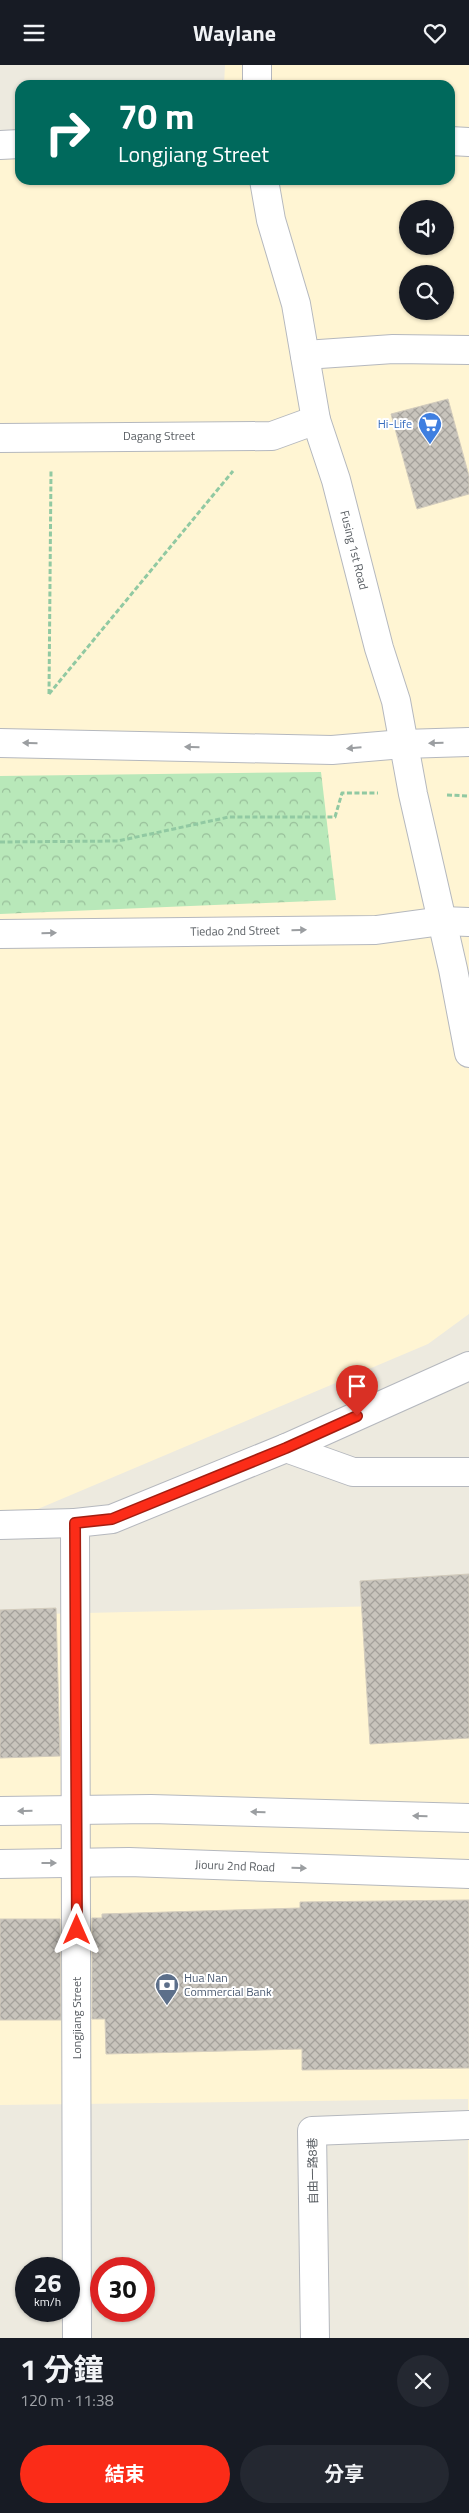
<!DOCTYPE html>
<html lang="zh-TW">
<head>
<meta charset="utf-8">
<style>
	:root { --surface:#171b24; --page:#242831; --text:#f1f3f6; --muted:#9ea1a6; --accent:#fb2c18 }
	body { margin:0; font-family:"Titillium Web","Noto Sans TC",sans-serif; background:var(--page); color:var(--text); height:100vh; display:flex; flex-direction:column; font-size:19px; white-space:nowrap }
	* { box-sizing:border-box; margin:0 }
	p { font-size:16px; color:var(--muted) }
	.icon { flex:none; width:28px; height:28px; fill:none; stroke:currentColor; stroke-width:2; stroke-linecap:round; stroke-linejoin:round }
	.map { position:relative; height:2273px; overflow:hidden }
	.details { display:flex; flex-direction:column; background:var(--surface); flex:1 }
	.details>* { flex:none }
	.banner { position:absolute; left:15px; top:15px; width:440px; height:105px; border-radius:15px; box-shadow:0 1px 4px #0004; background:#00695c; color:#fff; overflow:hidden }
	.tools { position:absolute; left:399px; top:135px; display:grid; gap:10px }
	.tools a { display:grid; place-items:center; width:55px; height:55px; border-radius:50%; background:var(--surface); box-shadow:0 1px 4px #0004; font-size:25px }
	.speed { position:absolute; left:15px; top:2192px; display:flex; gap:10px; font-size:25px; font-weight:700; text-align:center }
	.speed>* { display:grid; place-content:center; width:65px; height:65px; border-radius:50%; background:var(--surface); box-shadow:0 1px 4px #0004; line-height:1 }
	.speed small { font-size:12px; font-weight:400 }
	.speed .limit { border:8px solid #d22; background:#fff; color:#111 }
	.pin { position:absolute; display:grid; place-items:center; width:42px; height:42px; color:#fff; margin:-51px -21px; border-radius:50% 50% 50% 0; rotate:-45deg; box-shadow:0 0 5px #0007 }
	.pin .icon { rotate:45deg }
	.me { position:absolute; width:55px; margin:-28px; rotate:0deg; stroke-linejoin:round; filter:drop-shadow(0 0 4px #0008) }
	.turn { display:flex; align-items:center; gap:18px; height:105px; padding:0 20px; font-size:22px }
	.turn .icon { width:65px; height:65px; stroke-width:2.5 }
	.turn b { display:block; font-size:35px; line-height:42px }
	.round { display:grid; place-items:center; flex:none; width:52px; height:52px; border-radius:26px; background:var(--page) }
	.summary { display:flex; align-items:center; justify-content:space-between; height:85px; padding:0 20px }
	h1 { font-size:30px; font-weight:700; line-height:38px }
	.cta { display:flex; gap:10px; margin-top:auto; padding:10px 20px }
	.cta a { flex:1; height:58px; border-radius:30px; background:var(--accent); color:#fff; font-size:20px; font-weight:700; line-height:58px; text-align:center }
	.cta a+a { background:var(--page); color:var(--text) }
	header { display:flex; justify-content:space-between; align-items:center; height:65px; padding:0 20px; background:var(--surface); font-size:22px; font-weight:700 }
	.map>svg:first-child { display:block }
	.commercial { fill:#fff5d3; fill-rule:evenodd }
	.park { fill:url(#park-crowns) }
	.building { fill:url(#building-cross-hatch); stroke:#d3ccbd }
	.lines { fill:none; stroke-linecap:round; stroke-linejoin:round }
	.minor-casing { stroke:#b5b8be; stroke-width:30 }
	.path { stroke:#91c9a2; stroke-width:3; stroke-dasharray:5 2.5; stroke-linecap:butt }
	.minor { stroke:#fff; stroke-width:28 }
	.oneway { fill:#9b9ea1 }
	.route-casing { stroke:#a31d10; stroke-width:12 }
	.route { stroke:#fb2c18; stroke-width:9 }
	.labels { text-anchor:middle; stroke-width:4; stroke-linejoin:round; paint-order:stroke }
	.shop-label { font-size:12px; fill:#366cbe; stroke:#fff; text-anchor:end }
	.street-label { font-size:12px; fill:#585d62; stroke:#fff }
	.service-label { font-size:12px; fill:#4e5e75; stroke:#fff; text-anchor:start }
</style>
</head>
<body>
<header><svg class="icon" aria-label="menu" viewBox="0 0 24 24"><path d="M4 6h16M4 12h16M4 18h16"/></svg>Waylane<svg class="icon" aria-label="heart" viewBox="0 0 24 24"><path d="M12 20l-8-8c-3-5 5-10 8-4 3-6 11-1 8 4z"/></svg></header>
<div class="map">
<svg width="469" height="2273" viewBox="0 0 469 2273">
	<defs>
		<pattern id="park-crowns" width="20" height="18" patternUnits="userSpaceOnUse" patternTransform="scale(1.25)"><rect width="20" height="18" fill="#b8e8b9"/><path d="M2 6a3 3 0 1 1 6 0M12 15a3 3 0 1 1 6 0" fill="none" stroke="#98bf9a"/></pattern>
		<pattern id="building-cross-hatch" width="8" height="8" patternUnits="userSpaceOnUse" patternTransform="scale(1.25)"><rect width="8" height="8" fill="#c8c4bc"/><path d="M0 0l8 8M0 8l8-8" fill="none" stroke="#a5a29c"/></pattern>
	</defs>
	<rect width="100%" height="100%" fill="#edeadf"/>
	<!-- commercial -->
	<g class="commercial">
		<path d="M225,0H469V1249L428,1279L0,1460V84L20,83V115H450V20H224ZM408,144H445V181H408ZM408,209H445V246H408Z"/>
		<path d="M469,1539V2273L468,2034L0,2040V1550Z"/>
	</g>
	<!-- park -->
	<path class="park" d="M321,707L336,835L0,849V711Z"/>
	<!-- building -->
	<g class="building">
		<path d="M448,334L469,411V429L417,444L391,349Z"/>
		<path d="M469,1509V1673L370,1679L360,1516Z"/>
		<path d="M56,1543L60,1691L0,1693V1545Z"/>
		<path d="M469,1835V2003L302,2005V1984L106,1989L105,1954H92V1853H102V1849L300,1843V1837Z"/>
		<path d="M0,1854H60L61,1955H0Z"/>
	</g>
	<g class="lines">
		<!-- minor casing -->
		<g class="minor-casing">
			<g id="minor">
				<path d="M257,0V20"/>
				<path d="M450,76L469,77"/>
				<path d="M0,80L20,79"/>
				<path d="M264,115L271,155L296,239L316,355L336,415L379,583L396,636L413,729L453,904L469,988"/>
				<path d="M305,290L393,284L469,285"/>
				<path d="M0,373L272,371L316,355"/>
				<path d="M0,678L332,685L403,679L469,677"/>
				<path d="M0,869L376,865L442,856L469,857"/>
				<path d="M286,1383L353,1407H469"/>
				<path d="M0,1460L75,1458"/>
				<path d="M0,1746L151,1744L469,1753"/>
				<path d="M0,1799L129,1797L469,1809"/>
				<path d="M77,2273L75,1458L112,1454L286,1383L469,1301"/>
				<path d="M315,2273L312,2066L469,2060"/>
			</g>
		</g>
		<!-- path -->
		<g class="path">
			<path d="M49,629L233,406"/>
			<path d="M49,629L51,406"/>
			<path d="M447,730L469,731"/>
			<path d="M0,777L118,776L229,752H335L342,728H378"/>
		</g>
		<!-- minor -->
		<use href="#minor" class="minor"/>
	</g>
	<!-- one-way arrows -->
	<defs><path id="oneway-solid" d="M-6-.8H1V-3.2L6.5 0L1 3.2V.8H-6Z" transform="scale(1.25)"/></defs>
	<g class="oneway">
		<use href="#oneway-solid" transform="translate(30 678) rotate(-179)"/>
		<use href="#oneway-solid" transform="translate(436 678) rotate(179)"/>
		<use href="#oneway-solid" transform="translate(192 682) rotate(-179)"/>
		<use href="#oneway-solid" transform="translate(354 683) rotate(175)"/>
		<use href="#oneway-solid" transform="translate(299 865) rotate(-1)"/>
		<use href="#oneway-solid" transform="translate(49 868) rotate(-1)"/>
		<use href="#oneway-solid" transform="translate(25 1746) rotate(178)"/>
		<use href="#oneway-solid" transform="translate(258 1747) rotate(-178)"/>
		<use href="#oneway-solid" transform="translate(420 1751) rotate(-178)"/>
		<use href="#oneway-solid" transform="translate(49 1798)"/>
		<use href="#oneway-solid" transform="translate(299 1803) rotate(2)"/>
	</g>
	<g class="lines">
		<!-- route casing -->
		<g class="route-casing">
			<path id="route" d="M77,1865L75,1458L112,1454L286,1383L357,1351"/>
		</g>
		<!-- route -->
		<use href="#route" class="route"/>
	</g>
	<!-- icons -->
	<defs>
		<g id="supermarket-pin" transform="scale(1.25)"><path d="M0 17L-7.5 6A9.5 9.5 0 1 1 7.5 6Z" fill="#3f7fe0" stroke="#fff"/><path d="M-6-5.5h2.5l.6 2H6L4.5 2H-2.5L-4.4-4H-6ZM-1.5 3.2a1.3 1.3 0 1 0 .1 0ZM3 3.2a1.3 1.3 0 1 0 .1 0Z" fill="#fff"/></g>
		<g id="bank-pin" transform="scale(1.25)"><path d="M0 17L-7.5 6A9.5 9.5 0 1 1 7.5 6Z" fill="#5c6f8a" stroke="#fff"/><path d="M-6-4H6V4H-6ZM0-2.3a2.3 2.3 0 1 0 0 4.6a2.3 2.3 0 1 0 0-4.6Z" fill="#fff"/></g>
	</defs>
	<g fill-rule="evenodd">
		<use href="#supermarket-pin" x="430" y="359"/>
		<use href="#bank-pin" x="167" y="1920"/>
	</g>
	<g class="labels">
		<!-- shop labels -->
		<g class="shop-label">
			<text x="412" y="363">Hi-Life</text>
		</g>
		<!-- street labels -->
		<g class="street-label">
			<text x="159" y="375">Dagang Street</text>
			<text transform="translate(354 485) rotate(76)" y="4">Fusing 1st Road</text>
			<text transform="translate(235 866) rotate(-1)" y="4">Tiedao 2nd Street</text>
			<text transform="translate(235 1801) rotate(2)" y="4">Jiouru 2nd Road</text>
			<text transform="translate(77 1953) rotate(-90)" y="4">Longjiang Street</text>
			<text transform="translate(313 2106) rotate(-91)" y="4">自由一路8巷</text>
		</g>
		<!-- service labels -->
		<g class="service-label">
			<text x="184" y="1917">Hua Nan<tspan x="184" dy="14">Commercial Bank</tspan></text>
		</g>
	</g>
</svg>
<div class="tools">
<a><svg class="icon" aria-label="sound" viewBox="0 0 24 24"><path d="M4 9h4l5-4v14l-5-4H4zM17 9q2 3 0 6"/></svg></a>
<a><svg class="icon" aria-label="search" viewBox="0 0 24 24"><circle cx="10" cy="10" r="6"/><path d="M15 15l6 6"/></svg></a>
</div>
<div class="speed"><div>26<small>km/h</small></div><div class="limit">30</div></div>
<div class="pin" style="left:357px;top:1351px;background:#d93025"><svg class="icon" aria-label="arrive" viewBox="0 0 24 24"><path d="M6 21V4h12l-3 4 3 4H6"/></svg></div>
<svg class="me" style="left:77px;top:1865px" viewBox="-20 -20 40 40"><path d="M0-17L14 15 0 8-14 15z" fill="#fb2c18" stroke="#fff" stroke-width="4"/></svg>
<div class="banner">
<div class="turn"><svg class="icon" aria-label="right" viewBox="0 0 24 24"><path d="M7 20v-9h11M14 6l5 5-5 5"/></svg><div><b>70 m</b>Longjiang Street</div></div>
</div>
</div>
<section class="details">
<div class="summary"><div><h1>1 分鐘</h1><p>120 m · 11:38</p></div><a class="round"><svg class="icon" aria-label="close" viewBox="0 0 24 24"><path d="M6 6l12 12M18 6L6 18"/></svg></a></div>
<div class="cta"><a>結束</a><a>分享</a></div>
</section>
</body>
</html>
